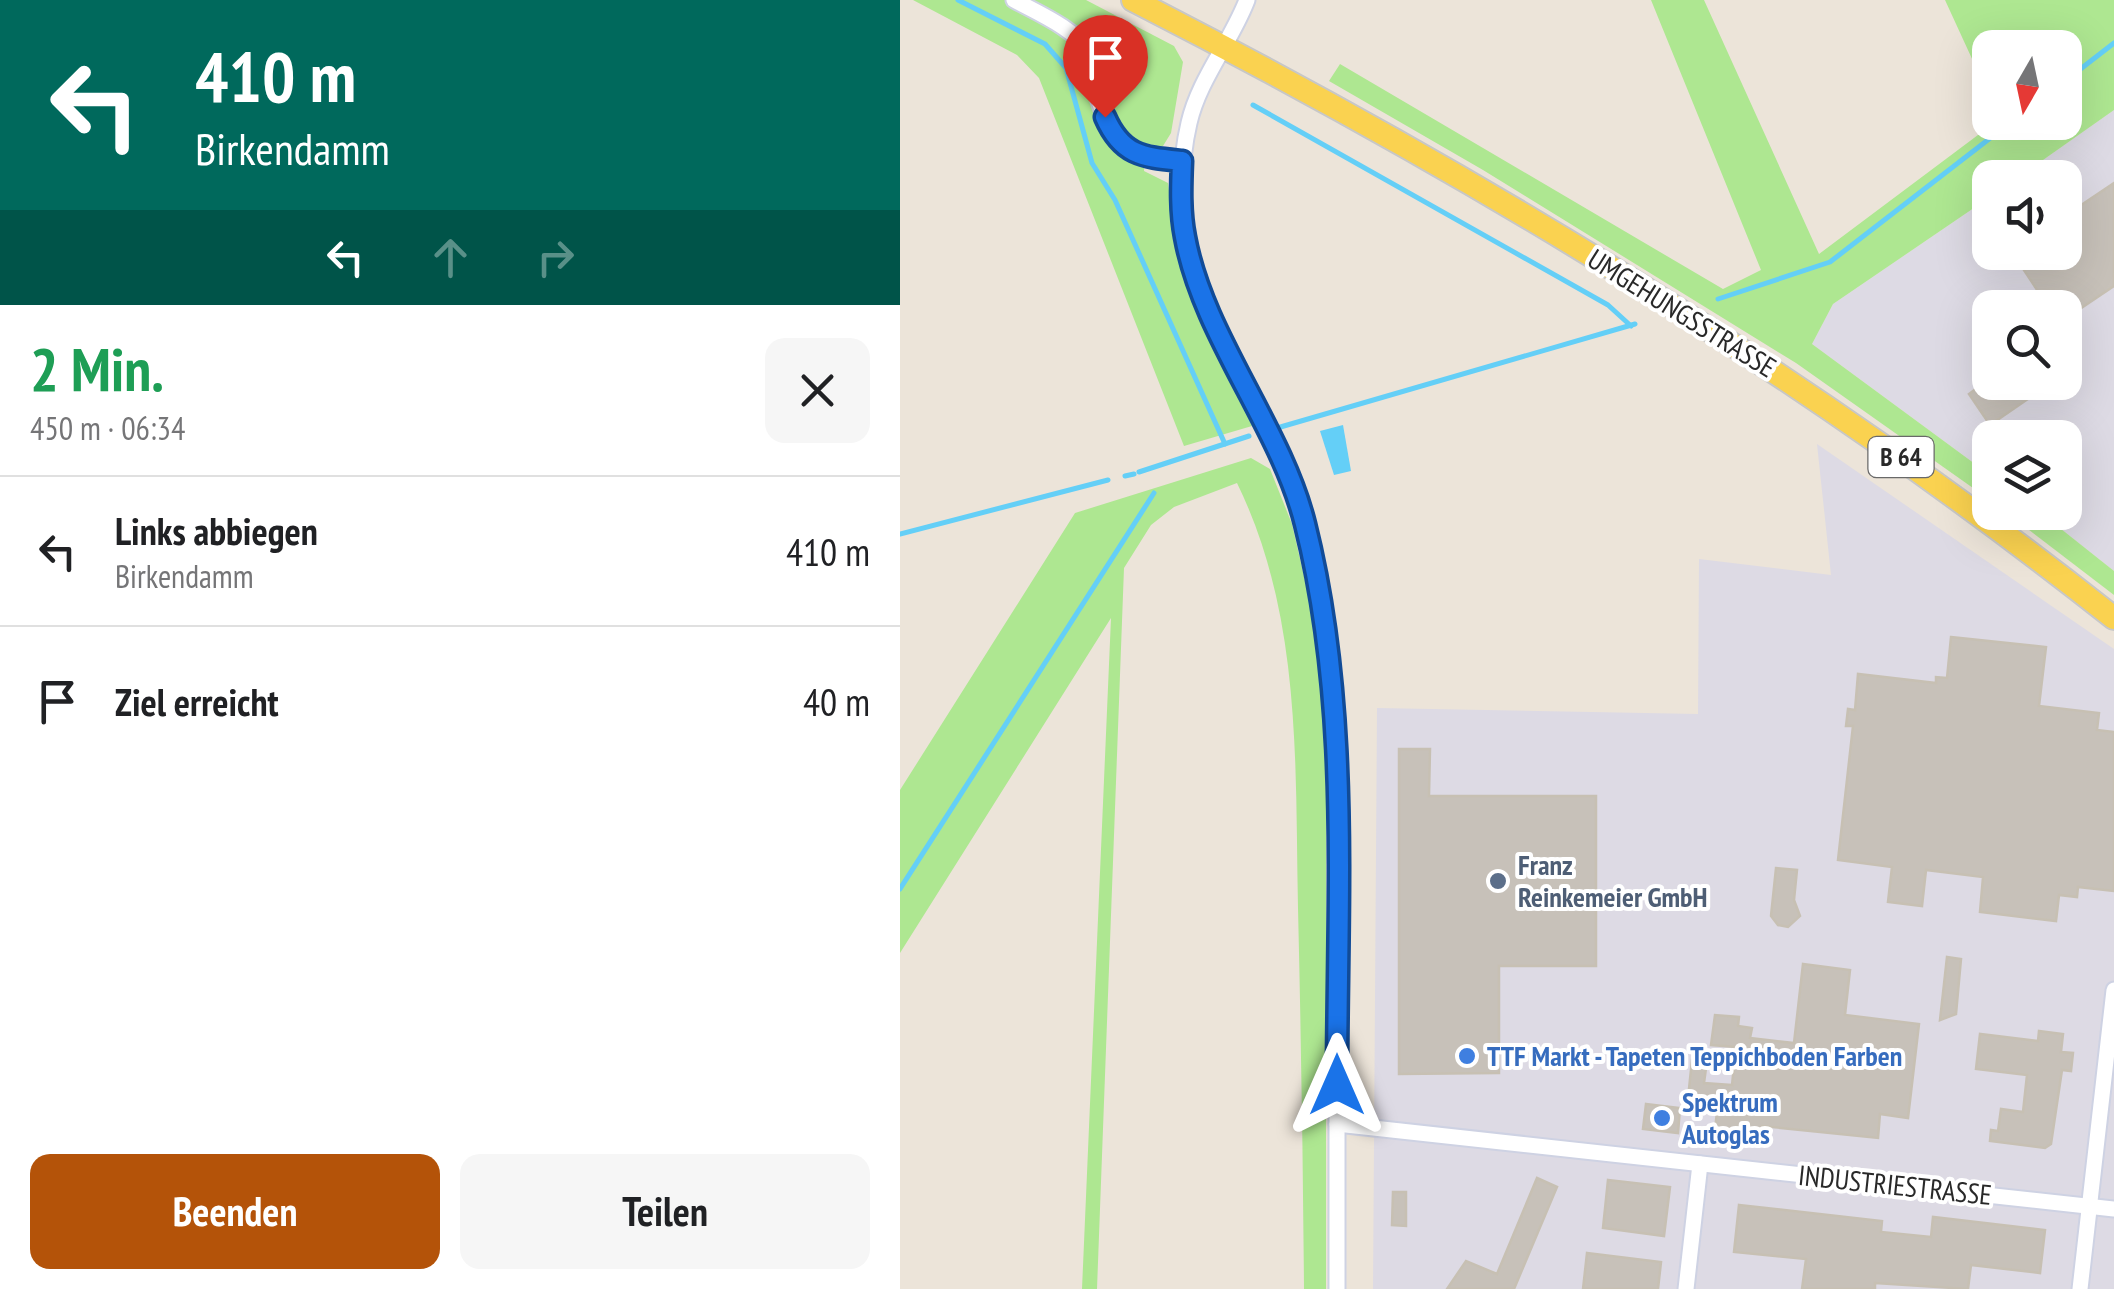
<!DOCTYPE html>
<html lang="de">
<head>
<meta charset="utf-8">
<style>
	:root { --surface:#fff; --page:#f6f6f6; --text:#202124; --muted:#757577; --line:#e0e0e0; --accent:#b45309 }
	body { margin:0; font-family:"PT Sans Narrow",sans-serif; background:var(--page); color:var(--text); height:100vh; display:flex; flex-direction:column; font-size:38px; white-space:nowrap }
	* { box-sizing:border-box; margin:0 }
	p { font-size:32px; color:var(--muted) }
	.icon { flex:none; width:55px; height:55px; fill:none; stroke:currentColor; stroke-width:2; stroke-linecap:round; stroke-linejoin:round }
	.map { position:relative; flex:1; overflow:hidden }
	.drawer { display:flex; flex-direction:column; background:var(--surface); width:900px }
	.drawer>* { flex:none }
	.hud { background:#00695c; color:#fff; overflow:hidden }
	.needle { width:65px; rotate:189deg }
	.controls { position:absolute; left:1072px; top:30px; display:grid; gap:20px }
	.controls a { display:grid; place-items:center; width:110px; height:110px; border-radius:20px; background:var(--surface); box-shadow:0 10px 40px #0002; font-size:50px }
	.pin { position:absolute; display:grid; place-items:center; width:85px; height:85px; color:#fff; margin:-102px -42px; border-radius:50% 50% 50% 0; rotate:-45deg; box-shadow:0 0 10px #0007 }
	.pin .icon { rotate:45deg }
	.me { position:absolute; width:110px; margin:-55px; rotate:0deg; stroke-linejoin:round; filter:drop-shadow(0 0 8px #0008) }
	.turn { display:flex; align-items:center; gap:35px; height:210px; padding:0 30px; font-size:45px }
	.turn .icon { width:130px; height:130px; stroke-width:2.5 }
	.turn b { display:block; font-size:70px; line-height:85px }
	.lanes { display:flex; align-items:center; height:95px; padding:0 30px; background:#0003; justify-content:center; gap:50px; direction:ltr }
	.lanes .off { opacity:.35 }
	.round { display:grid; place-items:center; flex:none; width:105px; height:105px; border-radius:20px; background:var(--page) }
	.head { display:flex; align-items:center; justify-content:space-between; height:170px; padding:0 30px }
	h1 { font-size:60px; font-weight:700; line-height:75px; color:#1e9e55 }
	.primary-button { display:flex; gap:20px; margin-top:auto; padding:20px 30px }
	.primary-button a { flex:1; height:115px; border-radius:20px; background:var(--accent); color:#fff; font-size:40px; font-weight:700; line-height:115px; text-align:center }
	.primary-button a+a { background:var(--page); color:var(--text) }
	ul { padding:0; list-style:none }
	li { display:flex; align-items:center; gap:30px; height:150px; padding:0 30px; border-top:2px solid var(--line) }
	li div { flex:1 }
	li b { display:block; font-size:38px }
	li em { font-style:normal }
	main { display:flex; flex:1; min-height:0 }
	.map>svg:first-child { display:block }
	.industrial { fill:#dddae4; fill-rule:evenodd }
	.green { fill:#aee791 }
	.water { fill:#64cff7 }
	.lines { fill:none; stroke-linecap:round; stroke-linejoin:round }
	.stream { stroke:#64cff7; stroke-width:5 }
	.building { fill:#c7c1b9; stroke:#c7c0b3; stroke-width:2.5 }
	.minor-casing { stroke:#ced2e3; stroke-width:19 }
	.primary-casing { stroke:#c7c7c7; stroke-width:26 }
	.minor { stroke:#fff; stroke-width:15 }
	.primary { stroke:#fad250; stroke-width:22 }
	.route-casing { stroke:#114b97; stroke-width:25 }
	.route { stroke:#1a73e8; stroke-width:18 }
	.service-dot { fill:#5c6f8a; stroke:#fff; stroke-width:4 }
	.shop-dot { fill:#3f7fe0; stroke:#fff; stroke-width:4 }
	.labels { text-anchor:middle; stroke-width:8; stroke-linejoin:round; paint-order:stroke }
	.shield { fill:#fff; stroke:#696969; stroke-width:2.5 }
	.shield-label { font-size:25px; font-weight:bold; fill:#292929 }
	.street-label { font-size:28px; fill:#292929; stroke:#fff }
	.service-label { font-size:28px; font-weight:bold; fill:#4e5e75; stroke:#fff; text-anchor:start }
	.shop-label { font-size:28px; font-weight:bold; fill:#366cbe; stroke:#fff; text-anchor:start }
</style>
</head>
<body>
<main>
<section class="drawer">
<div class="hud">
<div class="turn"><svg class="icon" aria-label="left" viewBox="0 0 24 24"><path d="M17 20v-9H6M10 6l-5 5 5 5"/></svg><div><b>410 m</b>Birkendamm</div></div>
<div class="lanes"><svg class="icon" aria-label="left" viewBox="0 0 24 24"><path d="M17 20v-9H6M10 6l-5 5 5 5"/></svg><svg class="icon off" aria-label="ahead" viewBox="0 0 24 24"><path d="M12 20V5M6 11l6-6 6 6"/></svg><svg class="icon off" aria-label="right" viewBox="0 0 24 24"><path d="M7 20v-9h11M14 6l5 5-5 5"/></svg></div>
</div>
<div class="head"><div><h1>2 Min.</h1><p>450 m · 06:34</p></div><a class="round"><svg class="icon" aria-label="close" viewBox="0 0 24 24"><path d="M6 6l12 12M18 6L6 18"/></svg></a></div>
<ul>
<li><svg class="icon" aria-label="left" viewBox="0 0 24 24"><path d="M17 20v-9H6M10 6l-5 5 5 5"/></svg><div><b>Links abbiegen</b><p>Birkendamm</p></div><em>410 m</em></li>
<li><svg class="icon" aria-label="arrive" viewBox="0 0 24 24"><path d="M6 21V4h12l-3 4 3 4H6"/></svg><div><b>Ziel erreicht</b></div><em>40 m</em></li>
</ul>
<div class="primary-button"><a>Beenden</a><a>Teilen</a></div>
</section>
<div class="map">
<svg width="1214" height="1289" viewBox="0 0 1214 1289">
	<rect width="100%" height="100%" fill="#ece4d9"/>
	<!-- industrial -->
	<g class="industrial">
		<path d="M1214,110V571L1141,513L1165,512V438H1090V475L912,344L933,304L1090,197V252H1165V178L1119,177ZM1090,308H1165V382H1090Z"/>
		<path d="M917,444L1214,649V1289H473L477,708L798,714L799,559L931,575Z"/>
	</g>
	<!-- green -->
	<g class="green">
		<path d="M13,0H186L274,46L283,62L271,133L263,146H246L244,171L268,183L276,243L291,292L352,426L284,446L139,78L117,55Z"/>
		<path d="M751,0H804L919,254L1094,123L1165,122V48H1090V98L1045,0H1214V110L1119,177L1090,178V197L933,304L912,344L1090,475V500L896,363L583,170L429,81L440,64L823,289L861,270Z"/>
		<path d="M351,458L370,469L392,524L414,620L426,728V1289H404C403,1162 401,1035 398,908C395,764 402,616 337,483L274,507L251,525L224,568L197,1289H182L211,618L0,953V790L175,513Z"/>
		<path d="M1107,513H1141L1214,571V595Z"/>
	</g>
	<!-- water -->
	<path class="water" d="M443,425L451,471L434,475L420,431Z"/>
	<g class="lines">
		<!-- stream -->
		<g class="stream">
			<path d="M58,0L145,44L166,68L192,163L215,200L325,444"/>
			<path d="M1165,81L1214,43"/>
			<path d="M353,105L708,305L731,326"/>
			<path d="M818,299L930,262L1111,122"/>
			<path d="M377,428L735,324"/>
			<path d="M239,472L349,436"/>
			<path d="M225,476L234,474"/>
			<path d="M0,534L208,480"/>
			<path d="M0,889L254,493"/>
		</g>
	</g>
	<!-- building -->
	<g class="building">
		<path d="M1214,183V286L1165,319V308H1149L1112,252H1165V216Z"/>
		<path d="M1085,382H1131L1138,392L1090,425L1069,394Z"/>
		<path d="M1051,637L1146,647L1139,706L1199,713L1197,730L1214,732V891L1178,887L1177,897L1159,895L1156,921L1080,912L1083,877L1026,870L1022,906L988,902L992,867L938,860L953,726H946L948,709L955,710L958,674L1036,683V677L1047,678Z"/>
		<path d="M499,749H530L529,796H696V966H599V1073L499,1074Z"/>
		<path d="M876,868L897,870L894,900L900,916L888,927L878,925L871,916Z"/>
		<path d="M1047,957L1061,959L1056,1014L1040,1020Z"/>
		<path d="M903,964L950,970L945,1015L1019,1024L1008,1118L980,1114L978,1138L862,1126L860,1143L814,1138L817,1112L787,1108L792,1060L807,1061L804,1083L832,1085L836,1047L811,1045L815,1015L839,1017L838,1026L852,1028L850,1038L894,1043Z"/>
		<path d="M1139,1031L1163,1034L1161,1052L1173,1053L1171,1071L1162,1070L1151,1144L1145,1148L1090,1141L1091,1130L1098,1131L1101,1109L1123,1112L1127,1075L1076,1069L1080,1034L1138,1041Z"/>
		<path d="M746,1104L780,1108L778,1133L743,1129Z"/>
		<path d="M637,1178L657,1187L614,1289H547L566,1261L597,1274Z"/>
		<path d="M708,1180L770,1187L764,1236L703,1228Z"/>
		<path d="M493,1192H506V1226L492,1225Z"/>
		<path d="M839,1205L982,1221L981,1232L1031,1237L1033,1217L1145,1230L1140,1273L1071,1265L1068,1289L975,1283V1289H902L906,1259L834,1252Z"/>
		<path d="M687,1253L761,1262L758,1289H683Z"/>
	</g>
	<g class="lines">
		<!-- minor casing -->
		<g class="minor-casing">
			<g id="minor">
				<path d="M114,0C136,12 178,30 189,53C194,64 193,79 196,91C211,145 228,155 282,161"/>
				<path d="M347,0C331,42 299,79 289,123C260,248 325,335 373,443C399,501 418,561 425,624C438,725 437,825 437,926C437,1047 437,1168 437,1289"/>
				<path d="M437,1124L1214,1209"/>
				<path d="M786,1289L800,1164"/>
				<path d="M1180,1289L1214,990"/>
			</g>
		</g>
		<!-- primary casing -->
		<g class="primary-casing">
			<path id="primary" d="M233,0C579,177 908,376 1214,618"/>
		</g>
		<!-- minor -->
		<use href="#minor" class="minor"/>
		<!-- primary -->
		<use href="#primary" class="primary"/>
	</g>
	<g class="lines">
		<!-- route casing -->
		<g class="route-casing">
			<path id="route" d="M205,117C222,156 243,157 282,161C281,186 280,212 285,237C303,336 381,427 405,524C451,707 437,898 437,1085"/>
		</g>
		<!-- route -->
		<use href="#route" class="route"/>
	</g>
	<!-- markers -->
	<circle class="service-dot" cx="598" cy="881" r="10"/>
	<g class="shop-dot">
		<circle cx="567" cy="1056" r="10"/>
		<circle cx="762" cy="1118" r="10"/>
	</g>
	<g class="labels">
		<!-- shield labels -->
		<rect class="shield" x="968.5" y="437" width="65" height="40" rx="8"/>
		<g class="shield-label">
			<text x="1001" y="466">B 64</text>
		</g>
		<!-- street labels -->
		<g class="street-label">
			<text transform="translate(782 313) rotate(32)" y="10">UMGEHUNGSSTRASSE</text>
			<text transform="translate(995 1185) rotate(6)" y="10">INDUSTRIESTRASSE</text>
		</g>
		<!-- service labels -->
		<g class="service-label">
			<text x="618" y="875">Franz<tspan x="618" dy="32">Reinkemeier GmbH</tspan></text>
		</g>
		<!-- shop labels -->
		<g class="shop-label">
			<text x="587" y="1066">TTF Markt - Tapeten Teppichboden Farben</text>
			<text x="782" y="1112">Spektrum<tspan x="782" dy="32">Autoglas</tspan></text>
		</g>
	</g>
</svg>
<div class="controls">
<a><svg class="needle" viewBox="-14 -14 28 28"><path d="M0-13l5 13h-10z" fill="#e53935"/><path d="M0 13l5-13h-10z" fill="#757577"/></svg></a>
<a><svg class="icon" aria-label="sound" viewBox="0 0 24 24"><path d="M4 9h4l5-4v14l-5-4H4zM17 9q2 3 0 6"/></svg></a>
<a><svg class="icon" aria-label="search" viewBox="0 0 24 24"><circle cx="10" cy="10" r="6"/><path d="M15 15l6 6"/></svg></a>
<a><svg class="icon" aria-label="layers" viewBox="0 0 24 24"><path d="M12 4l9 5-9 5-9-5zM3 14l9 5 9-5"/></svg></a>
</div>
<div class="pin" style="left:205px;top:117px;background:#d93025"><svg class="icon" aria-label="arrive" viewBox="0 0 24 24"><path d="M6 21V4h12l-3 4 3 4H6"/></svg></div>
<svg class="me" style="left:437px;top:1085px" viewBox="-20 -20 40 40"><path d="M0-17L14 15 0 8-14 15z" fill="#1a73e8" stroke="#fff" stroke-width="4"/></svg>
</div>
</main>
</body>
</html>
